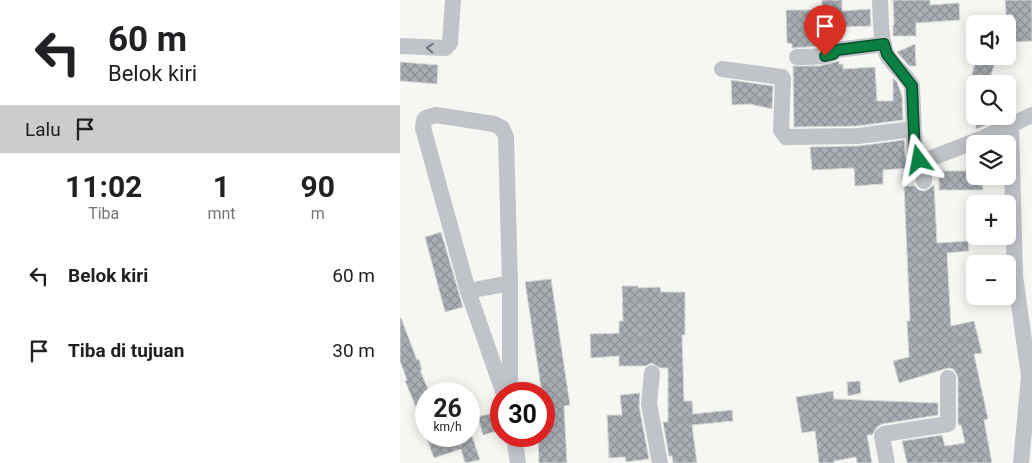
<!DOCTYPE html>
<html lang="id">
<head>
<meta charset="utf-8">
<style>
	:root { --surface:#fff; --page:#f2f2f2; --text:#202124; --muted:#757577 }
	body { margin:0; font-family:Roboto,sans-serif; background:var(--page); color:var(--text); height:100vh; display:flex; flex-direction:column; font-size:19px; white-space:nowrap }
	* { box-sizing:border-box; margin:0 }
	p { font-size:16px; color:var(--muted) }
	.icon { flex:none; width:28px; height:28px; fill:none; stroke:currentColor; stroke-width:2; stroke-linecap:round; stroke-linejoin:round }
	.map { position:relative; flex:1; overflow:hidden }
	.sheet { display:flex; flex-direction:column; background:var(--surface); width:400px }
	.sheet>* { flex:none }
	.banner { background:#fff; color:var(--text); overflow:hidden }
	.buttons { position:absolute; left:566px; top:15px; display:grid; gap:10px }
	.buttons a { display:grid; place-items:center; width:50px; height:50px; border-radius:8px; background:var(--surface); box-shadow:0 2px 12px #0003; font-size:25px }
	.speed { position:absolute; left:15px; top:382px; display:flex; gap:10px; font-size:25px; font-weight:700; text-align:center }
	.speed>* { display:grid; place-content:center; width:65px; height:65px; border-radius:50%; background:var(--surface); box-shadow:0 2px 12px #0003; line-height:1 }
	.speed small { font-size:12px; font-weight:400 }
	.speed .limit { border:8px solid #d22; background:#fff; color:#111 }
	.pin { position:absolute; display:grid; place-items:center; width:42px; height:42px; color:#fff; margin:-51px -21px; border-radius:50% 50% 50% 0; rotate:-45deg; box-shadow:0 0 5px #0007 }
	.pin .icon { rotate:45deg }
	.me { position:absolute; width:55px; margin:-28px; rotate:347deg; stroke-linejoin:round; filter:drop-shadow(0 0 4px #0008) }
	.turn { display:flex; align-items:center; gap:18px; height:105px; padding:0 25px; font-size:22px }
	.turn .icon { width:65px; height:65px; stroke-width:2.5 }
	.turn b { display:block; font-size:35px; line-height:42px }
	.then { display:flex; align-items:center; height:48px; padding:0 25px; background:#0003; gap:10px; font-size:19px }
	.eta { display:flex; justify-content:space-evenly; align-items:center; height:85px; text-align:center }
	.eta b { font-size:30px; font-weight:700; line-height:35px }
	ul { padding:0; list-style:none }
	li { display:flex; align-items:center; gap:15px; height:75px; padding:0 25px }
	li div { flex:1 }
	li b { display:block; font-size:19px }
	li em { font-style:normal }
	main { display:flex; flex:1; min-height:0 }
	.map>svg:first-child { display:block }
	.building { fill:url(#building-cross-hatch); stroke:#d7d8d6 }
	.lines { fill:none; stroke-linecap:round; stroke-linejoin:round }
	.minor { stroke:#c0c3c7; stroke-width:16 }
	.oneway { stroke:#687581 }
	.route-casing { stroke:#07532c; stroke-width:12 }
	.route { stroke:#0b8043; stroke-width:9 }
</style>
</head>
<body>
<main>
<section class="sheet">
<div class="banner">
<div class="turn"><svg class="icon" aria-label="left" viewBox="0 0 24 24"><path d="M17 20v-9H6M10 6l-5 5 5 5"/></svg><div><b>60 m</b>Belok kiri</div></div>
<div class="then">Lalu<svg class="icon" aria-label="arrive" viewBox="0 0 24 24"><path d="M6 21V4h12l-3 4 3 4H6"/></svg></div>
</div>
<div class="eta">
<div><b>11:02</b><p>Tiba</p></div>
<div><b>1</b><p>mnt</p></div>
<div><b>90</b><p>m</p></div>
</div>
<ul>
<li><svg class="icon" aria-label="left" viewBox="0 0 24 24"><path d="M17 20v-9H6M10 6l-5 5 5 5"/></svg><div><b>Belok kiri</b></div><em>60 m</em></li>
<li><svg class="icon" aria-label="arrive" viewBox="0 0 24 24"><path d="M6 21V4h12l-3 4 3 4H6"/></svg><div><b>Tiba di tujuan</b></div><em>30 m</em></li>
</ul>
</section>
<div class="map">
<svg width="632" height="463" viewBox="0 0 632 463">
	<defs>
		<pattern id="building-cross-hatch" width="8" height="8" patternUnits="userSpaceOnUse" patternTransform="scale(1.25)"><rect width="8" height="8" fill="#a8aeb3"/><path d="M0 0l8 8M0 8l8-8" fill="none" stroke="#8d9297"/></pattern>
	</defs>
	<rect width="100%" height="100%" fill="#f6f6f3"/>
	<!-- building -->
	<g class="building">
		<path d="M422,0H442V11L470,9L471,26L439,27V40L421,46L392,48V44L387,43L386,10H422Z"/>
		<path d="M493,0H530V5L559,3L560,20L516,23V36H493V25H494Z"/>
		<path d="M605,0H632V41L614,42L613,15H606Z"/>
		<path d="M515,44L516,66H509L497,52Z"/>
		<path d="M577,56H597L588,84L571,78Z"/>
		<path d="M439,61V64H443V69L475,67L477,101H493V78L497,82L502,96L503,120L457,126L394,127L393,66H419Z"/>
		<path d="M0,62L38,65L37,84L0,81Z"/>
		<path d="M331,80L373,86L372,109L350,104L332,105Z"/>
		<path d="M576,116H598V120L576,129Z"/>
		<path d="M504,140L505,156L510,164L511,168L483,170V184L455,186L454,168L412,170L410,147L458,146Z"/>
		<path d="M539,171H575V176H582L583,190H539Z"/>
		<path d="M534,185L537,243L568,241L569,251L547,253L551,326L574,321L582,353L574,354L588,419L584,420L592,463H507L502,441L542,435L545,446L565,443L561,425H558V378L556,373L553,369L548,368L499,383L493,361L509,357L507,321H510L504,186H515L519,190L524,191L529,189Z"/>
		<path d="M41,232L63,307L45,312L25,237Z"/>
		<path d="M151,279L170,405L164,406L167,463H139L138,436H144V420H145L144,394H142L125,282Z"/>
		<path d="M222,286H238V288L260,287L261,292H285V335H282L284,401H292L293,414L332,410L333,421L292,425L297,463H273L272,456H269L263,422H268V368H260L252,363L245,366H219V356L191,358L190,334L219,333V321H223Z"/>
		<path d="M0,318H1L17,360L19,359L22,370H20L30,394H26V431L5,381L7,380L0,361Z"/>
		<path d="M460,381L461,393L448,396L447,382Z"/>
		<path d="M433,391L434,399L538,403V415L482,424L477,427L472,435H467L472,463H457L456,457L434,461V463H419L415,431L402,433L396,397Z"/>
		<path d="M240,393L239,406L249,459L226,462L225,457L209,458L207,415H222L220,395Z"/>
		<path d="M99,411L101,419V430L83,435L78,417Z"/>
		<path d="M26,436H46L47,440L57,436H72L80,460L65,463L61,449L34,458Z"/>
	</g>
	<g class="lines">
		<!-- minor -->
		<g class="minor">
			<path d="M480,0C481,17 480,39 487,55C494,67 506,74 512,86L515,155L524,161L583,138L611,125"/>
			<path d="M0,46L45,48L50,43L53,0"/>
			<path d="M397,57C409,56 427,59 437,50L484,44"/>
			<path d="M322,69L382,77L383,79L381,130L386,137L458,136L513,129"/>
			<path d="M524,181V161"/>
			<path d="M68,291L110,283"/>
			<path d="M252,373L249,404L260,463"/>
			<path d="M104,394L68,291L23,128L24,120L26,118L36,115L94,124L102,128L106,137L110,283V394"/>
			<path d="M114,436L118,463"/>
			<path d="M487,463L482,436L484,434L548,424V378"/>
			<path d="M621,463L629,376L615,276L611,125L632,115"/>
		</g>
	</g>
	<!-- one-way arrows -->
	<defs><path id="oneway-chevron" d="M-2-3.5L2.5 0L-2 3.5" fill="none" stroke-width="1.6" stroke-linecap="round" stroke-linejoin="round" transform="scale(1.25)"/></defs>
	<use class="oneway" href="#oneway-chevron" transform="translate(30 48) rotate(-176)"/>
	<g class="lines">
		<!-- route casing -->
		<g class="route-casing">
			<path id="route" d="M425,56L433,54L437,50L484,44L487,54L512,86L515,156L519,160"/>
		</g>
		<!-- route -->
		<use href="#route" class="route"/>
	</g>
</svg>
<div class="buttons">
<a><svg class="icon" aria-label="sound" viewBox="0 0 24 24"><path d="M4 9h4l5-4v14l-5-4H4zM17 9q2 3 0 6"/></svg></a>
<a><svg class="icon" aria-label="search" viewBox="0 0 24 24"><circle cx="10" cy="10" r="6"/><path d="M15 15l6 6"/></svg></a>
<a><svg class="icon" aria-label="layers" viewBox="0 0 24 24"><path d="M12 4l9 5-9 5-9-5zM3 14l9 5 9-5"/></svg></a>
<a>+</a>
<a>−</a>
</div>
<div class="speed"><div>26<small>km/h</small></div><div class="limit">30</div></div>
<div class="pin" style="left:425px;top:56px;background:#d93025"><svg class="icon" aria-label="arrive" viewBox="0 0 24 24"><path d="M6 21V4h12l-3 4 3 4H6"/></svg></div>
<svg class="me" style="left:519px;top:160px" viewBox="-20 -20 40 40"><path d="M0-17L14 15 0 8-14 15z" fill="#0b8043" stroke="#fff" stroke-width="4"/></svg>
</div>
</main>
</body>
</html>
